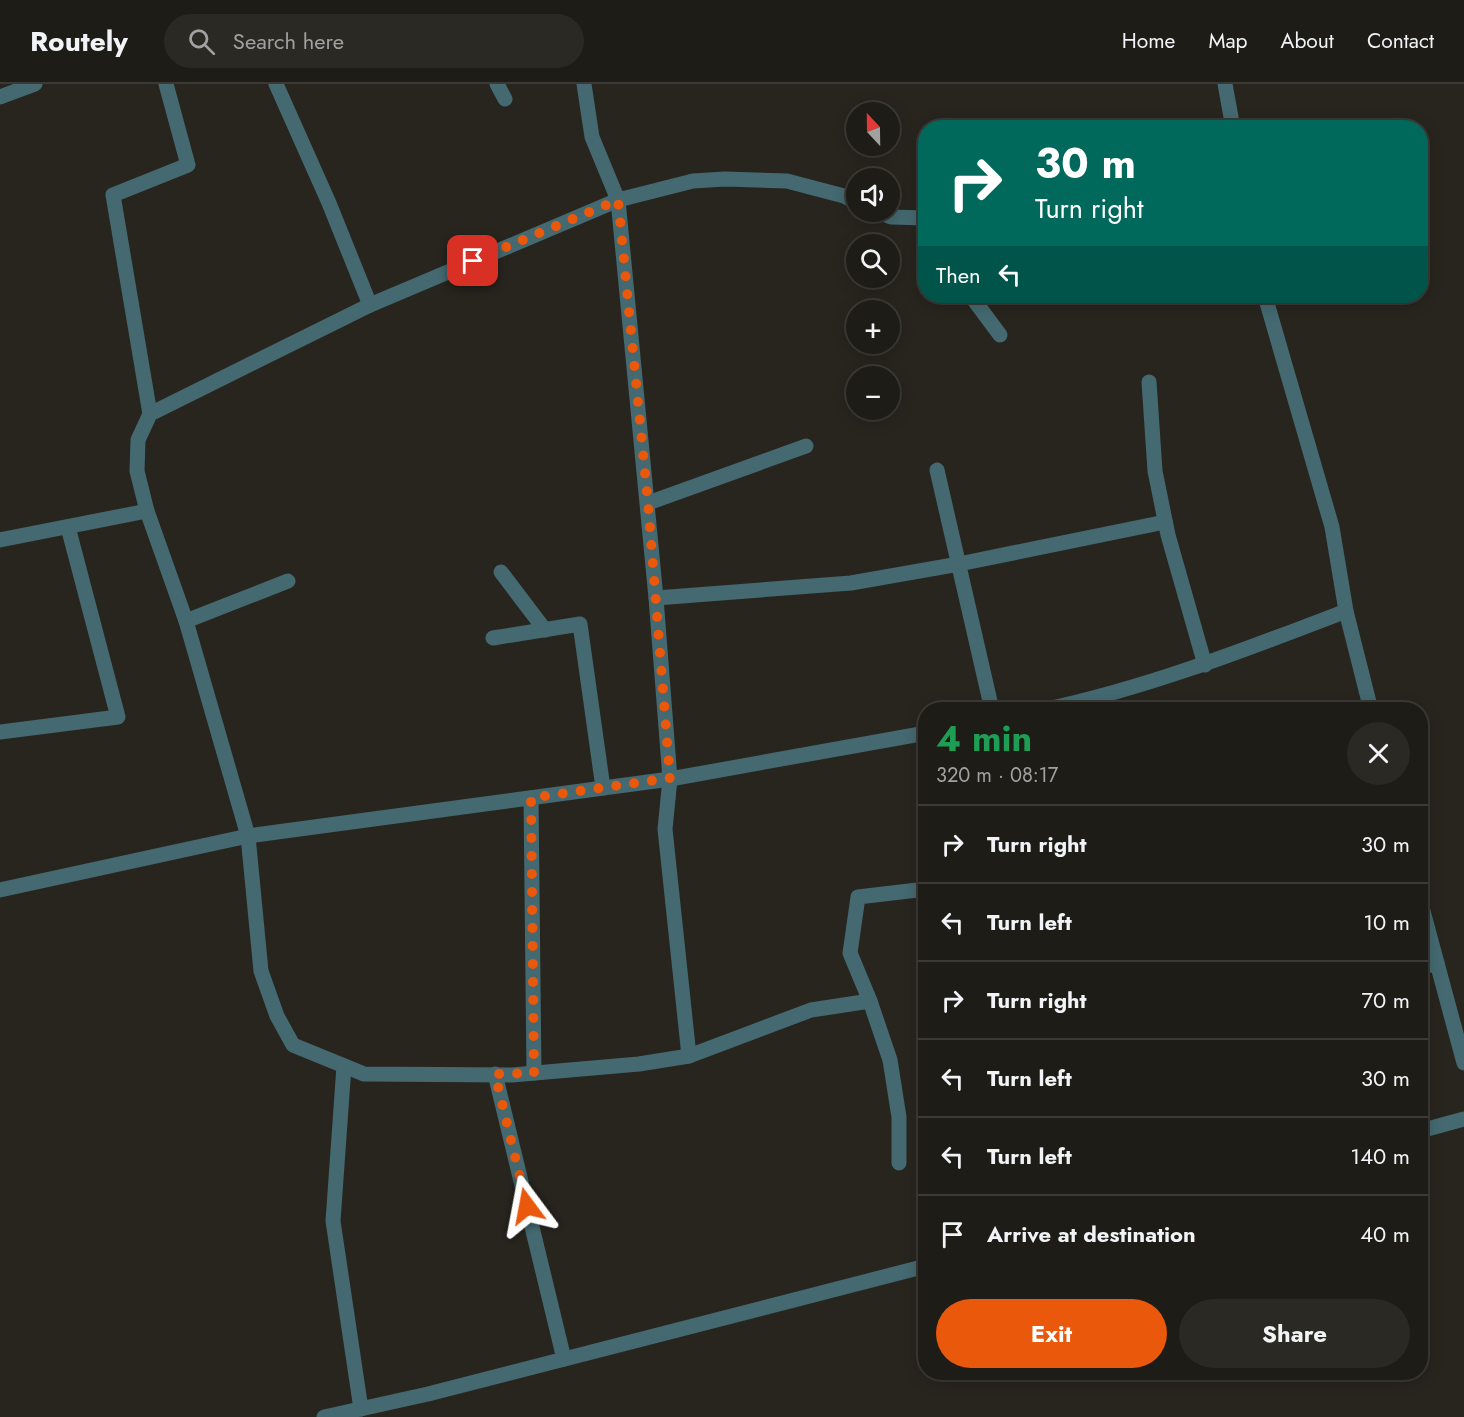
<!DOCTYPE html>
<html lang="en">
<head>
<meta charset="utf-8">
<style>
	:root { --surface:#1e1c17; --page:#2b2924; --text:#f1f3f6; --muted:#a1a1a1; --line:#3c3a36; --accent:#ea580c }
	body { margin:0; font-family:Jost,sans-serif; background:var(--page); color:var(--text); height:100vh; display:flex; flex-direction:column; font-size:22px; white-space:nowrap }
	* { box-sizing:border-box; margin:0 }
	p { font-size:20px; color:var(--muted) }
	.icon { flex:none; width:33px; height:33px; fill:none; stroke:currentColor; stroke-width:2; stroke-linecap:round; stroke-linejoin:round }
	.map { position:relative; flex:1; overflow:hidden }
	.side { position:absolute; left:918px; top:618px; width:510px; height:678px; display:flex; flex-direction:column; background:var(--surface); border-radius:24px; box-shadow:0 3px 15px #0003,0 0 0 2px var(--line) }
	.side>* { flex:none }
	.top-card { position:absolute; left:918px; top:36px; width:510px; height:183px; border-radius:24px; box-shadow:0 3px 15px #0003,0 0 0 2px var(--line); background:#00695c; color:#fff; overflow:hidden }
	.needle { width:39px; rotate:338deg }
	.controls { position:absolute; left:846px; top:18px; display:grid; gap:12px }
	.controls a { display:grid; place-items:center; width:54px; height:54px; border-radius:50%; background:var(--surface); box-shadow:0 3px 15px #0003,0 0 0 2px var(--line); font-size:30px }
	.pin { position:absolute; display:grid; place-items:center; width:51px; height:51px; color:#fff; margin:-26px; border-radius:12px; box-shadow:0 3px 9px #0006 }
	.me { position:absolute; width:66px; margin:-33px; rotate:347deg; stroke-linejoin:round; filter:drop-shadow(0 0 4px #0008) }
	.turn { display:flex; align-items:center; gap:21px; height:126px; padding:0 18px; font-size:27px }
	.turn .icon { width:78px; height:78px; stroke-width:2.5 }
	.turn b { display:block; font-size:42px; line-height:51px }
	.then { display:flex; align-items:center; height:57px; padding:0 18px; background:#0003; gap:12px; font-size:22px }
	.round { display:grid; place-items:center; flex:none; width:63px; height:63px; border-radius:32px; background:var(--page) }
	.headline { display:flex; align-items:center; justify-content:space-between; height:102px; padding:0 18px }
	h1 { font-size:36px; font-weight:700; line-height:45px; color:#1e9e55 }
	.primary-button { display:flex; gap:12px; margin-top:auto; padding:12px 18px }
	.primary-button a { flex:1; height:69px; border-radius:36px; background:var(--accent); color:#fff; font-size:24px; font-weight:700; line-height:69px; text-align:center }
	.primary-button a+a { background:var(--page); color:var(--text) }
	ul { padding:0; list-style:none }
	li { display:flex; align-items:center; gap:18px; height:78px; padding:0 18px; border-top:2px solid var(--line) }
	li div { flex:1 }
	li b { display:block; font-size:22px }
	li em { font-style:normal }
	header { display:flex; align-items:center; gap:36px; box-sizing:border-box; height:84px; padding:0 30px; background:var(--surface); border-bottom:2px solid var(--line) }
	header strong { font-size:28px }
	nav { display:flex; gap:33px; margin-inline-start:auto; font-size:21px }
	.search { width:420px; height:54px; background:var(--page); display:flex; align-items:center; gap:15px; box-sizing:border-box; padding:0 21px; border-radius:33px; color:var(--muted); font-size:22px }
	.map>svg:first-child { display:block }
	.lines { fill:none; stroke-linecap:round; stroke-linejoin:round }
	.minor { stroke:#446970; stroke-width:15 }
	.route { stroke:#ea580c; stroke-width:10; stroke-dasharray:0 18 }
</style>
</head>
<body>
<header>
<strong>Routely</strong>
<div class="search"><svg class="icon" aria-label="search" viewBox="0 0 24 24"><circle cx="10" cy="10" r="6"/><path d="M15 15l6 6"/></svg>Search here</div>
<nav><a>Home</a><a>Map</a><a>About</a><a>Contact</a></nav>
</header>
<div class="map">
<svg width="1464" height="1333" viewBox="0 0 1464 1333">
	<rect width="100%" height="100%" fill="#28251f"/>
	<g class="lines">
		<!-- minor -->
		<g class="minor">
			<path d="M276,0L329,119L370,221"/>
			<path d="M497,0L505,15"/>
			<path d="M584,0L592,53L618,116L656,514L670,695L665,745L689,972"/>
			<path d="M1225,0L1233,44"/>
			<path d="M0,13L35,0"/>
			<path d="M856,118L844,112L787,97L725,95L693,97L618,116L370,221L150,330L138,356L137,387L147,427L186,537L248,752L261,887L277,932L293,961L364,990L512,991L639,980L689,972L811,926L870,917"/>
			<path d="M878,128L891,133L926,134"/>
			<path d="M971,212L1000,251"/>
			<path d="M1265,212L1332,443L1346,527L1371,626"/>
			<path d="M1149,298L1155,387L1168,451L1205,581"/>
			<path d="M150,330L113,111L188,81L166,0"/>
			<path d="M937,386L992,626"/>
			<path d="M648,419L806,362"/>
			<path d="M0,456L147,427"/>
			<path d="M501,488L545,546"/>
			<path d="M656,514L851,499L959,480L1165,438"/>
			<path d="M186,537L288,497"/>
			<path d="M493,554L580,540L603,704"/>
			<path d="M1043,626C1147,604 1247,565 1346,527"/>
			<path d="M0,648L118,633L68,443"/>
			<path d="M531,714L534,989"/>
			<path d="M0,806L248,752L670,695L926,649"/>
			<path d="M1420,816L1464,979"/>
			<path d="M1420,884L1437,879"/>
			<path d="M344,982L333,1137L361,1325"/>
			<path d="M495,990L564,1275"/>
			<path d="M1420,1047L1464,1035"/>
			<path d="M899,1079V1033L890,976L870,917L850,869L858,813L926,805"/>
			<path d="M324,1333L428,1310L926,1182"/>
		</g>
	</g>
	<g class="lines">
		<!-- route -->
		<path class="route" d="M473,177L618,116L648,419L670,694L531,714L534,989L495,990L527,1122"/>
	</g>
</svg>
<div class="controls">
<a><svg class="needle" viewBox="-14 -14 28 28"><path d="M0-13l5 13h-10z" fill="#e53935"/><path d="M0 13l5-13h-10z" fill="#a1a1a1"/></svg></a>
<a><svg class="icon" aria-label="sound" viewBox="0 0 24 24"><path d="M4 9h4l5-4v14l-5-4H4zM17 9q2 3 0 6"/></svg></a>
<a><svg class="icon" aria-label="search" viewBox="0 0 24 24"><circle cx="10" cy="10" r="6"/><path d="M15 15l6 6"/></svg></a>
<a>+</a>
<a>−</a>
</div>
<div class="pin" style="left:473px;top:177px;background:#d93025"><svg class="icon" aria-label="arrive" viewBox="0 0 24 24"><path d="M6 21V4h12l-3 4 3 4H6"/></svg></div>
<svg class="me" style="left:527px;top:1122px" viewBox="-20 -20 40 40"><path d="M0-17L14 15 0 8-14 15z" fill="#ea580c" stroke="#fff" stroke-width="4"/></svg>
<div class="top-card">
<div class="turn"><svg class="icon" aria-label="right" viewBox="0 0 24 24"><path d="M7 20v-9h11M14 6l5 5-5 5"/></svg><div><b>30 m</b>Turn right</div></div>
<div class="then">Then<svg class="icon" aria-label="left" viewBox="0 0 24 24"><path d="M17 20v-9H6M10 6l-5 5 5 5"/></svg></div>
</div>
<section class="side">
<div class="headline"><div><h1>4 min</h1><p>320 m · 08:17</p></div><a class="round"><svg class="icon" aria-label="close" viewBox="0 0 24 24"><path d="M6 6l12 12M18 6L6 18"/></svg></a></div>
<ul>
<li><svg class="icon" aria-label="right" viewBox="0 0 24 24"><path d="M7 20v-9h11M14 6l5 5-5 5"/></svg><div><b>Turn right</b></div><em>30 m</em></li>
<li><svg class="icon" aria-label="left" viewBox="0 0 24 24"><path d="M17 20v-9H6M10 6l-5 5 5 5"/></svg><div><b>Turn left</b></div><em>10 m</em></li>
<li><svg class="icon" aria-label="right" viewBox="0 0 24 24"><path d="M7 20v-9h11M14 6l5 5-5 5"/></svg><div><b>Turn right</b></div><em>70 m</em></li>
<li><svg class="icon" aria-label="left" viewBox="0 0 24 24"><path d="M17 20v-9H6M10 6l-5 5 5 5"/></svg><div><b>Turn left</b></div><em>30 m</em></li>
<li><svg class="icon" aria-label="left" viewBox="0 0 24 24"><path d="M17 20v-9H6M10 6l-5 5 5 5"/></svg><div><b>Turn left</b></div><em>140 m</em></li>
<li><svg class="icon" aria-label="arrive" viewBox="0 0 24 24"><path d="M6 21V4h12l-3 4 3 4H6"/></svg><div><b>Arrive at destination</b></div><em>40 m</em></li>
</ul>
<div class="primary-button"><a>Exit</a><a>Share</a></div>
</section>
</div>
</body>
</html>
